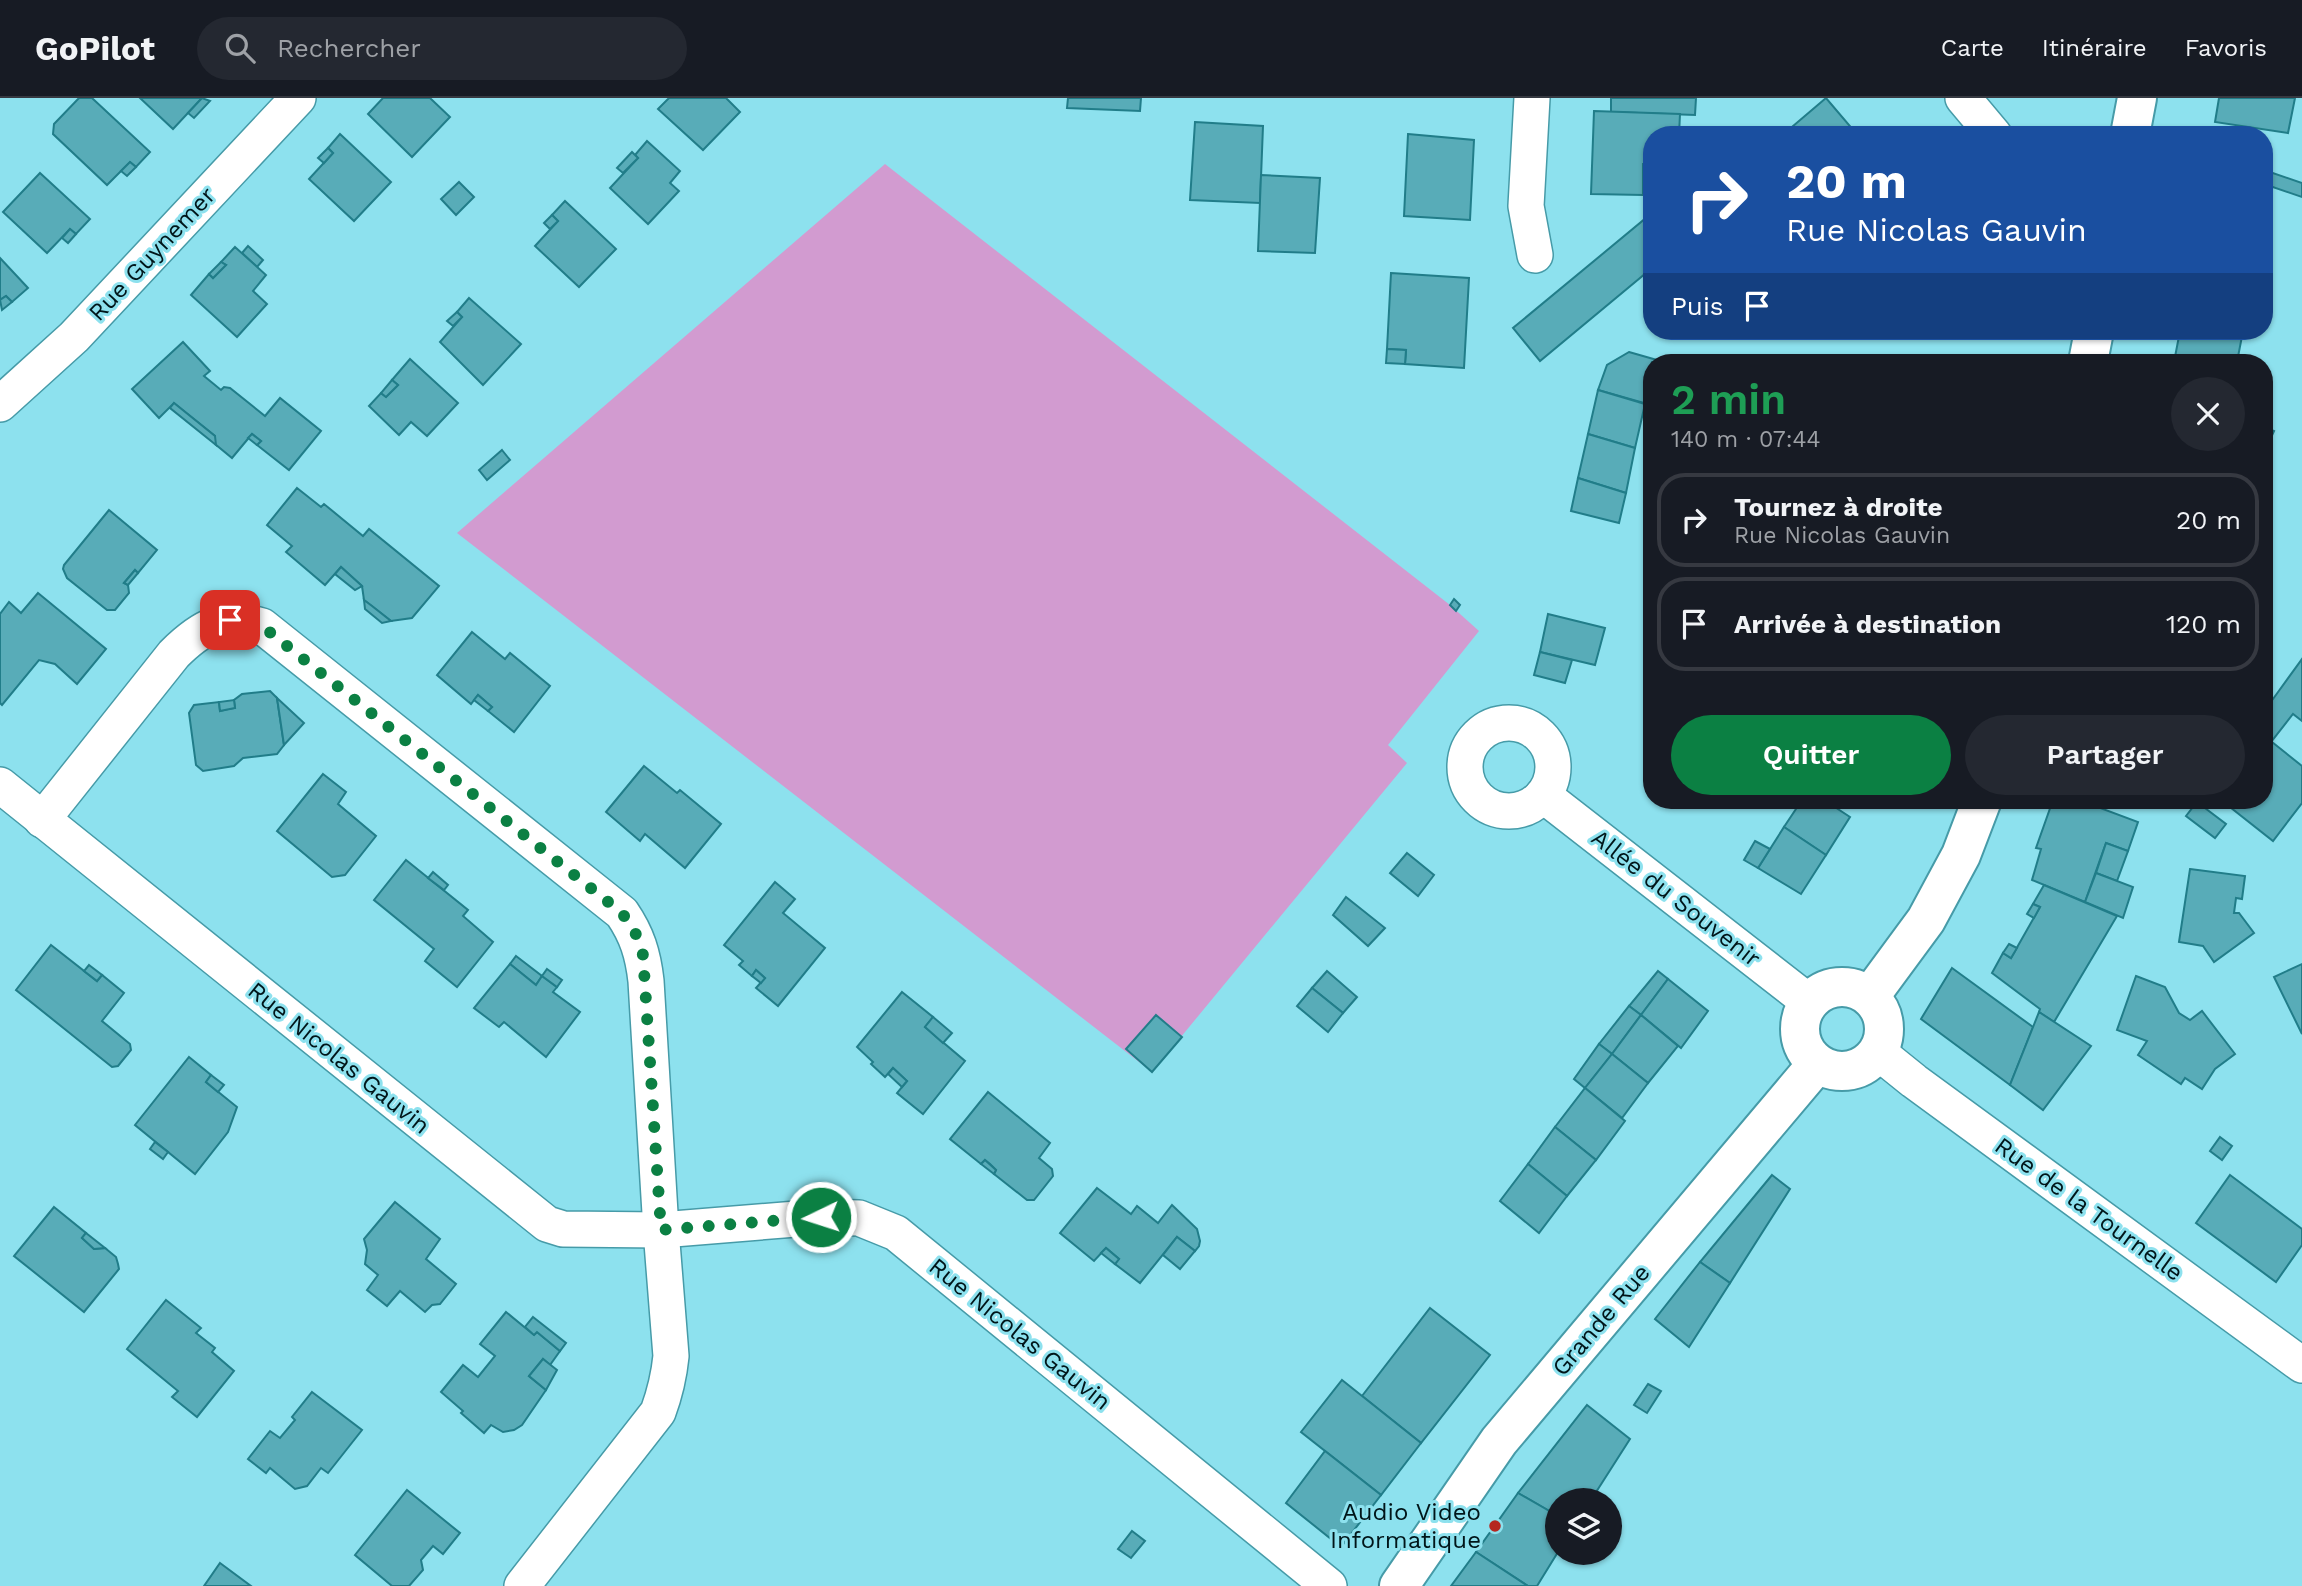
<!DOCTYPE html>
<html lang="fr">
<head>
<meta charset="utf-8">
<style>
	:root { --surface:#171b24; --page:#242831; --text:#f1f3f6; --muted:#9ea1a6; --line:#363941; --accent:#0b8043 }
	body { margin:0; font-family:"Work Sans",sans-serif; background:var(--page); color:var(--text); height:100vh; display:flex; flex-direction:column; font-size:26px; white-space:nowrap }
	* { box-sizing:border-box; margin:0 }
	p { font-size:23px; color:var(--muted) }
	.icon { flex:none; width:38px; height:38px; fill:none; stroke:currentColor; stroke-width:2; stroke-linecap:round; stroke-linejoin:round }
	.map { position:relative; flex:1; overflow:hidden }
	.details { position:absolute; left:1643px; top:256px; width:630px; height:455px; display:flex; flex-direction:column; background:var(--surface); border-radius:28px; box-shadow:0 2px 5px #0004 }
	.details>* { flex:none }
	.guide { position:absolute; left:1643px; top:28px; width:630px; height:214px; border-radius:28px; box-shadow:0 2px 5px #0004; background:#1a4fa0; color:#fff; overflow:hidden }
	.tools { position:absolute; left:1545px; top:1390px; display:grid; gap:14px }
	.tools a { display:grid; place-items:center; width:77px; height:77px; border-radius:50%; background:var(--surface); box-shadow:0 2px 5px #0004; font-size:35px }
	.pin { position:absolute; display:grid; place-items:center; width:60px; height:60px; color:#fff; margin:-30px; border-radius:14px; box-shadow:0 4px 10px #0006 }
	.me { position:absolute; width:77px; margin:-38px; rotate:266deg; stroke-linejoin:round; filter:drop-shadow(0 0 5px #0008) }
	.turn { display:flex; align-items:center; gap:24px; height:147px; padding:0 28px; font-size:32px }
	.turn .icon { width:91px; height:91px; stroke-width:2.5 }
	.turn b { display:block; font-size:49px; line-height:60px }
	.then { display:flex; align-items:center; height:66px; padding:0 28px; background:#0003; gap:14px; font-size:26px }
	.round { display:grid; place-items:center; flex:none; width:74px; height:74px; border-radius:37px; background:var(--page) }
	.overview { display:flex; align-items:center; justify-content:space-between; height:119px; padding:0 28px }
	h1 { font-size:42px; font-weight:600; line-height:52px; color:#1e9e55 }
	.cta { display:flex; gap:14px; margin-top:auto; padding:14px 28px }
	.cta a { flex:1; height:80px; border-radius:42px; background:var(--accent); color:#fff; font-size:28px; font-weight:600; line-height:80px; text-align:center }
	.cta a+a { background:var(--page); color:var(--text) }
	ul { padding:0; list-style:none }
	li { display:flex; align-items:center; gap:21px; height:94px; margin:0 14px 10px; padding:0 14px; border:4px solid var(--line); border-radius:28px }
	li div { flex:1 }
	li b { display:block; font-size:26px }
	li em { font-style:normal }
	header { display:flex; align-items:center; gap:42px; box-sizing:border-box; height:98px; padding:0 35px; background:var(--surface); border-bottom:2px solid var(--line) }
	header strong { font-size:33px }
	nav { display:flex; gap:38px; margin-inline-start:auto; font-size:24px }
	.search { width:490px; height:63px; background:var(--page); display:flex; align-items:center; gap:18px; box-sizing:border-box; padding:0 24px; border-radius:38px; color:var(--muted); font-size:26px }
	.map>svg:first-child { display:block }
	.green { fill:#d29bd0 }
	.building { fill:#58acb8; stroke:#217d89; stroke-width:2 }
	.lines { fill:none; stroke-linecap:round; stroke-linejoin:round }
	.minor-casing { stroke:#469ba8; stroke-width:38 }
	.tertiary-casing { stroke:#469ba8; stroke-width:42 }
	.minor { stroke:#fff; stroke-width:35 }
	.tertiary { stroke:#fff; stroke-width:38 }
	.route { stroke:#0b8043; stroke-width:12; stroke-dasharray:0 21.6 }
	.poi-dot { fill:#b52620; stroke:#8de1ee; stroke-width:2.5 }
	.labels { text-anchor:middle; stroke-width:6; stroke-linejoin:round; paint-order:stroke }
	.street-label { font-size:24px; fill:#001519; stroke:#8de1ee }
	.poi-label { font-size:24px; fill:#001519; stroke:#8de1ee; text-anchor:end }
</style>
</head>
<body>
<header>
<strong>GoPilot</strong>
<div class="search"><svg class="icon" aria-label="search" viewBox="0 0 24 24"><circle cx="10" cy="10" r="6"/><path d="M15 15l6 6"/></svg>Rechercher</div>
<nav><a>Carte</a><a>Itinéraire</a><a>Favoris</a></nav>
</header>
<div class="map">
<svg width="2302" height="1488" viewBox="0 0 2302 1488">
	<rect width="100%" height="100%" fill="#8de1ee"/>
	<!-- green -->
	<path class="green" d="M885,66L1450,507L1479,533L1388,647L1407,665L1152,974L457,435Z"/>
	<!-- building -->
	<g class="building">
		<path d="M79,0H92L150,54L136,69L130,64L107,87L53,36L54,26Z"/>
		<path d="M140,0H202L173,31Z"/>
		<path d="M202,0L210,3L194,20L188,15Z"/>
		<path d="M383,0H430L450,19L412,59L368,16Z"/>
		<path d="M669,0H726L740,14L703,52L658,11Z"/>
		<path d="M1068,0H1141L1140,13L1067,10Z"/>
		<path d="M1611,0H1696L1695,17L1611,14Z"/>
		<path d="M1826,0L1855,34L1851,37H1789L1786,34Z"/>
		<path d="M2219,0H2295L2288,35L2215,24Z"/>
		<path d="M1594,13L1680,16L1679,37H1652V67L1643,66V97L1591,96Z"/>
		<path d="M1195,24L1263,28L1260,105L1190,102Z"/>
		<path d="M340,36L391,84L354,123L309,81L333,55L328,50Z"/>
		<path d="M1408,36L1474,42L1470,122L1404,118Z"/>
		<path d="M647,43L680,73L670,85L679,93L648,126L610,90L638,60L635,57Z"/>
		<path d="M328,50L333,55L324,65L318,60Z"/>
		<path d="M632,54L638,60L623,75L617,70Z"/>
		<path d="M130,64L136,69L127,78L121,73Z"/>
		<path d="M2264,72L2302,85V99L2264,86Z"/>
		<path d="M40,75L90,121L76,136L70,131L47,155L3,114Z"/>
		<path d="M1261,77L1320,80L1315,155L1258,153Z"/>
		<path d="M459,84L474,99L456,117L441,101Z"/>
		<path d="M565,103L616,151L579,189L535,148L558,123L552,117Z"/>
		<path d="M1652,115V170L1540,263L1513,230Z"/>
		<path d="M552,117L558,123L550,131L544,125Z"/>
		<path d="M70,131L76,136L68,145L62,140Z"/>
		<path d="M248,148L263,162L257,169L242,155Z"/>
		<path d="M235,149L266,177L253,193L267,206L237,239L191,197L209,176L213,180L226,167L221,164Z"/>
		<path d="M0,160L28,190L12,204L6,198L0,202Z"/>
		<path d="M221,164L226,167L213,180L209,176Z"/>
		<path d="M1391,175L1469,180L1464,270L1405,266L1406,252L1387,251Z"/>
		<path d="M6,198L12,204L2,212L0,202Z"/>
		<path d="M469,200L521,246L483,287L440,244L462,219L457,214Z"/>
		<path d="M457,214L462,219L453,228L447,223Z"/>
		<path d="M1952,233H1980L1953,239Z"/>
		<path d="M2180,233H2243L2237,264H2174Z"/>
		<path d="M183,244L210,273L204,278L221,292L224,289L230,290L265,318L280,300L321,333L289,372L257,347L261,343L252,336L232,360L215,346V338L174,305L159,320L132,291Z"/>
		<path d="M1387,251L1406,252L1405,266L1386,265Z"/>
		<path d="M1629,254L1664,264H1652L1651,307L1598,292L1607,267Z"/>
		<path d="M410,261L458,305L427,338L411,324L399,337L369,308L381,295L386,299L398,287L392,282Z"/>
		<path d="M392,282L398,287L386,299L381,295Z"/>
		<path d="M1598,292L1645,306L1635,350L1588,336Z"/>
		<path d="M174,305L215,338L216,347L170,310Z"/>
		<path d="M2264,329L2274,333L2264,355Z"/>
		<path d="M252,336L261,343L257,347L248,340Z"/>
		<path d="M1588,336L1635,350L1626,395L1578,380Z"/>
		<path d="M502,352L510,362L487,382L479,372Z"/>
		<path d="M1578,380L1626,395L1619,425L1571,413Z"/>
		<path d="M297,390L321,409L324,406L363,438L369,431L439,488L412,520L391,523L364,502L362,488L341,469L325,487L286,454L292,448L267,427Z"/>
		<path d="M109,412L157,452L138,475L135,472L124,485L128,487L129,495L115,512H107L67,480L63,471L64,467Z"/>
		<path d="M341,469L362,488L355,492L335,476Z"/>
		<path d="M135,472L138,475L128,487L124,485Z"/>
		<path d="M38,495L106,551L77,586L55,566L39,562L2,607L0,605V516L9,504L21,515Z"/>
		<path d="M1454,501L1460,507L1456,513L1450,507Z"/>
		<path d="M364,502L372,508L391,523L382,525L365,511Z"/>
		<path d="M1548,516L1605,530L1595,567L1540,554Z"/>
		<path d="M472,534L505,561L510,555L550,588L514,634L488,613L492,609L478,597L471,606L437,577Z"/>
		<path d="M1540,554L1572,562L1565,585L1534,577Z"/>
		<path d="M2302,561V623L2293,616L2271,644L2264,638V595L2273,601Z"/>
		<path d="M270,593L277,600L284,647L277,656L243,660L234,668L203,673L196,667L189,615L194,607L219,604L220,613L228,611L235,610L234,602L242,596Z"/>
		<path d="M478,597L492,609L488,613L474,602Z"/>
		<path d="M277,600L304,625L284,647Z"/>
		<path d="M234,602L235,610L220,613L219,604Z"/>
		<path d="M2267,640L2302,668V705L2273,743L2221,702H2264V643Z"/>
		<path d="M644,668L677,695L680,692L721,726L685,770L645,736L640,743L606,714Z"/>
		<path d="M323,676L346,694L338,706L376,738L345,777L332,779L277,733Z"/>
		<path d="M1802,702H1824L1850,719L1826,757L1784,729Z"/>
		<path d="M2053,702H2079L2138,724L2128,753L2106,745L2085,804L2032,782L2041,751L2036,750Z"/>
		<path d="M2197,704L2226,726L2215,740L2186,718Z"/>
		<path d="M1784,729L1826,757L1801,796L1758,770Z"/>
		<path d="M1755,743L1770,751L1758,770L1744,762Z"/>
		<path d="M2106,745L2128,753L2117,783L2096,775Z"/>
		<path d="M1407,755L1434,777L1418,798L1390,775Z"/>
		<path d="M406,762L468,812L463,818L493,844L457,889L425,863L434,851L374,802Z"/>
		<path d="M2190,771L2245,778L2242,801L2236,800L2234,815H2239L2254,835L2214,864L2203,848L2179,844Z"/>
		<path d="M433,774L448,787L444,792L428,780Z"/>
		<path d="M2096,775L2133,789L2123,820L2085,804Z"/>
		<path d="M775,784L795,801L783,815L825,850L778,908L756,890L765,880L756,872L752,878L739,867L743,863L724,847Z"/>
		<path d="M2044,787L2117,818L2054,924L2039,914L2040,911L1992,875L2003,855L2011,860L2040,809L2033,806Z"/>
		<path d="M1346,799L1385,830L1368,848L1333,817Z"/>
		<path d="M2033,806L2040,809L2034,820L2027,816Z"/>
		<path d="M2009,846L2017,850L2011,860L2003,855Z"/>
		<path d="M51,847L97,883L102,877L124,895L102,923L130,946L131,952L118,968L112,969L16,892Z"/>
		<path d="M516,858L542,878L536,887L510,866Z"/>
		<path d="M510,866L536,887L542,878L557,889L553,894L580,914L546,959L504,924L499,929L474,910Z"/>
		<path d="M2302,866V936L2274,879Z"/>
		<path d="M89,867L102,877L97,883L84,873Z"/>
		<path d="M1952,870L2033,929L2010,987L1921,921Z"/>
		<path d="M547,871L562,882L557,889L542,878Z"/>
		<path d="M756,872L765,880L761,885L752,878Z"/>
		<path d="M1327,873L1357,899L1343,915L1312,890Z"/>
		<path d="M1658,873L1668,881L1641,917L1629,908Z"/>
		<path d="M2136,878L2165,889L2179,915L2190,922L2202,913L2235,956L2215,971L2202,991L2185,980L2181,986L2138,957L2147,943L2117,932Z"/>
		<path d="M1668,881L1708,913L1681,950L1641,917Z"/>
		<path d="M1312,890L1343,915L1328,934L1297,908Z"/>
		<path d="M902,894L933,919L925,929L965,963L923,1016L897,995L907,983L893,970L885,979L871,966L873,964L857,949Z"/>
		<path d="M1629,908L1641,917L1612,956L1599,946Z"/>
		<path d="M2039,914L2091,948L2043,1012L2010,987Z"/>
		<path d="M1156,917L1182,939L1152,974L1126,951Z"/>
		<path d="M1641,917L1678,948L1648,985L1612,956Z"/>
		<path d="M933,919L952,935L943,945L925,929Z"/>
		<path d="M1599,946L1612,956L1585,990L1574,981Z"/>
		<path d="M1612,956L1648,985L1622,1020L1585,990Z"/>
		<path d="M189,959L211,977L206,984L237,1009L228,1034L195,1076L135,1027Z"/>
		<path d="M893,970L907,983L902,989L888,976Z"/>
		<path d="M211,977L224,987L218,994L206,984Z"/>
		<path d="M1585,990L1625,1023L1596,1062L1555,1029Z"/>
		<path d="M988,994L1050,1045L1039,1060L1052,1071L1053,1078L1034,1102H1027L994,1076L996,1072L990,1066L985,1062L981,1066L950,1041Z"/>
		<path d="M1555,1029L1596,1062L1567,1098L1528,1066Z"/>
		<path d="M2220,1039L2232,1048L2222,1062L2210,1053Z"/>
		<path d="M155,1044L168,1054L163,1061L150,1051Z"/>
		<path d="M985,1062L996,1072L994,1076L981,1066Z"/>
		<path d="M1528,1066L1567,1098L1539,1135L1500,1103Z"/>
		<path d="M1772,1077L1790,1091L1730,1185L1700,1164Z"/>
		<path d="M2230,1077L2302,1131V1147L2276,1184L2196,1125Z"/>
		<path d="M1097,1090L1131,1116L1137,1108L1158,1125L1172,1107L1197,1131L1200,1143L1199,1148L1195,1153L1177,1139L1140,1185L1115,1166L1119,1161L1106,1150L1094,1163L1060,1135Z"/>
		<path d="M395,1104L440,1141L426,1161L456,1186L440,1206L432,1207L425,1214L400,1193L387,1208L367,1192L378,1177L365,1166L367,1152L364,1141Z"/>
		<path d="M54,1109L86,1135L82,1140L94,1151L105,1150L116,1159L118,1166L119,1171L84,1214L14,1158Z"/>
		<path d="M86,1135L105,1150L94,1151L82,1140Z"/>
		<path d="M1177,1139L1195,1153L1180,1171L1163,1157Z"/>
		<path d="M1106,1150L1119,1161L1115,1166L1101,1155Z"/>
		<path d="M1700,1164L1730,1185L1689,1249L1655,1221Z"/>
		<path d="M166,1202L201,1230L196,1235L215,1250L212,1254L234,1273L197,1319L172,1299L178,1293L127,1251Z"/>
		<path d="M1430,1210L1490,1257L1421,1345L1362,1298Z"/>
		<path d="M506,1214L534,1237L537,1234L560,1253L550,1267L543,1261L529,1278L546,1292L522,1327L514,1332L503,1334L491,1327L484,1335L461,1315L463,1313L441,1294L463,1267L478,1279L495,1258L480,1246Z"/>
		<path d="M533,1219L566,1245L560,1253L537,1234L534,1237L525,1229Z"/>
		<path d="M543,1261L557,1272L546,1292L529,1278Z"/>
		<path d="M1342,1282L1421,1345L1381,1397L1301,1334Z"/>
		<path d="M1648,1286L1661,1293L1647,1315L1634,1307Z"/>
		<path d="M312,1294L362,1332L328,1375L321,1370L307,1388L295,1391L270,1370L266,1375L248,1361L270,1333L280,1340L295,1322L292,1319Z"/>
		<path d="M1587,1307L1630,1341L1591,1402H1558V1418L1518,1395Z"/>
		<path d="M1325,1353L1381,1397L1341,1449L1286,1405Z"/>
		<path d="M407,1392L460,1435L443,1456L433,1448L421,1462L423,1472L409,1488H392L355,1457Z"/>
		<path d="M1518,1395L1558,1418V1454L1537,1488H1528L1476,1454Z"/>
		<path d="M1132,1433L1145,1443L1131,1460L1118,1451Z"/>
		<path d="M1476,1454L1528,1488H1451Z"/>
		<path d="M220,1465L251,1488H204Z"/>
	</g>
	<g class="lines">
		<!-- minor casing -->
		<g class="minor-casing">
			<g id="minor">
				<path d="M1532,0L1526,108L1535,157"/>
				<path d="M1963,0L1994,37"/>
				<path d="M0,306L74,239L298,0"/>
				<circle cx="1509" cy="669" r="44"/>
				<path d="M0,687L547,1126L563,1131L661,1132L821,1119L859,1120L896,1135L1329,1488"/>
				<path d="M1543,697L1809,904"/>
				<path d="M42,722L174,556C201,529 224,516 262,528L622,815C637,837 643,856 646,883L661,1132L671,1258C669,1278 665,1295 658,1314L522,1488"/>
				<path d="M1878,954L1914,983L2302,1267"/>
			</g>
		</g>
		<!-- tertiary casing -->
		<g class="tertiary-casing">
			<g id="tertiary">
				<path d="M2130,37L2137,0"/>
				<path d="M2088,264L2094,233"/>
				<circle cx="1842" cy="931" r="42"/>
				<path d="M1870,898L1926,822L1961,757L1982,702"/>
				<path d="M1399,1488L1499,1343L1817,966"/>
			</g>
		</g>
		<!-- minor -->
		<use href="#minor" class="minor"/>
		<!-- tertiary -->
		<use href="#tertiary" class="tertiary"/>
	</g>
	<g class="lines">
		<!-- route -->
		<path class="route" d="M230,522L245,523L262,528L622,815L635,834L643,857L661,1132L821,1119"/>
	</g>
	<!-- markers -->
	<circle class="poi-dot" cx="1495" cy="1428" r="7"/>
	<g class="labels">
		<!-- street labels -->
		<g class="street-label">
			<text transform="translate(152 156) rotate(-47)" y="8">Rue Guynemer</text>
			<text transform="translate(1676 800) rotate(38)" y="8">Allée du Souvenir</text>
			<text transform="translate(339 960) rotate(39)" y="8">Rue Nicolas Gauvin</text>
			<text transform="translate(2089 1111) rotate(36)" y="8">Rue de la Tournelle</text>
			<text transform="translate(1601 1222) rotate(-50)" y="8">Grande Rue</text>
			<text transform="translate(1020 1236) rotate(39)" y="8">Rue Nicolas Gauvin</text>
		</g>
		<!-- poi labels -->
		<g class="poi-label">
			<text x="1481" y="1422">Audio Video<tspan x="1481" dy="28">Informatique</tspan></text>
		</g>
	</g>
</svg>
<div class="tools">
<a><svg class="icon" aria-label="layers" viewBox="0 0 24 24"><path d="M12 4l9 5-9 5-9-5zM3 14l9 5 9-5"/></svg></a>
</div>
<div class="pin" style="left:230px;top:522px;background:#d93025"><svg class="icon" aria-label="arrive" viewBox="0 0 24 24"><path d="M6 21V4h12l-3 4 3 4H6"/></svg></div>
<svg class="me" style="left:821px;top:1119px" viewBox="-20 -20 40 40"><circle r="17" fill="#0b8043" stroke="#fff" stroke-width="3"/><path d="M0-11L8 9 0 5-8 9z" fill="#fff"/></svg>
<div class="guide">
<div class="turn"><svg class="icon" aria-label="right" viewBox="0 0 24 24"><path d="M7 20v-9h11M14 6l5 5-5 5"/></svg><div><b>20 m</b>Rue Nicolas Gauvin</div></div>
<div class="then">Puis<svg class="icon" aria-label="arrive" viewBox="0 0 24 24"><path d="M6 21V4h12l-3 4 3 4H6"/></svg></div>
</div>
<section class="details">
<div class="overview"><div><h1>2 min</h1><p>140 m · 07:44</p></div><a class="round"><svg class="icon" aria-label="close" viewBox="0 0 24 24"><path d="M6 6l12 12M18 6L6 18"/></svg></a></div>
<ul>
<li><svg class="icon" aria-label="right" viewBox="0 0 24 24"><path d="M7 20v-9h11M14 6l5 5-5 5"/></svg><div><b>Tournez à droite</b><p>Rue Nicolas Gauvin</p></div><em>20 m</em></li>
<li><svg class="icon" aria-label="arrive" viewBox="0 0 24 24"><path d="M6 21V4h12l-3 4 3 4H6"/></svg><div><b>Arrivée à destination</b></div><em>120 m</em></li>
</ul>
<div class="cta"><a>Quitter</a><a>Partager</a></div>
</section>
</div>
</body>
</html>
